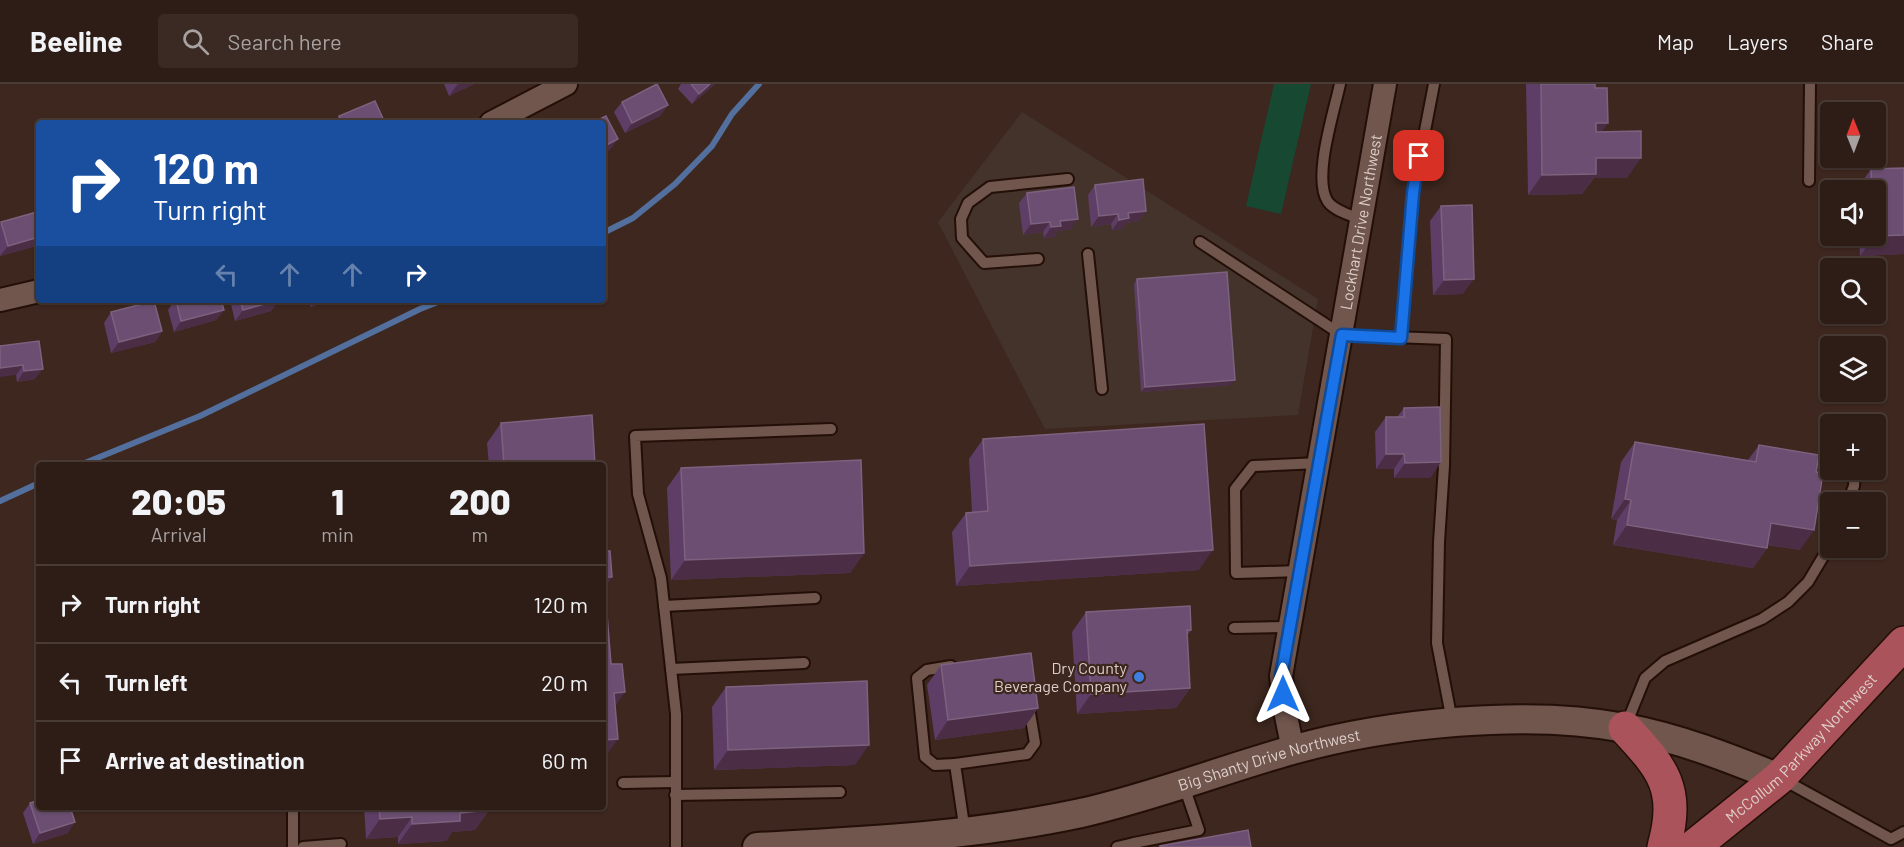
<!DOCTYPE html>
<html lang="en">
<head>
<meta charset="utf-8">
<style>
	:root { --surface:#2e1d16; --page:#3a2a23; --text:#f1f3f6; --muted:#a7a2a1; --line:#493b35 }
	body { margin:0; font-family:Barlow,sans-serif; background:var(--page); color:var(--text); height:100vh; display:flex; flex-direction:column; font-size:22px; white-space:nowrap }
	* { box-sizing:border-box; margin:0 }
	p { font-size:20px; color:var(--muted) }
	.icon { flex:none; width:33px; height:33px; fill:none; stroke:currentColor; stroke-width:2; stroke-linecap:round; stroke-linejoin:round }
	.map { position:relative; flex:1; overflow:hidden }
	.drawer { position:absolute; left:36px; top:378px; width:570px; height:348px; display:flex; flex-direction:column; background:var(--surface); border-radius:6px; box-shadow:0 2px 4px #0004,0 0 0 2px var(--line) }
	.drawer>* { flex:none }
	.hud { position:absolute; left:36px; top:36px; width:570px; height:183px; border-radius:6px; box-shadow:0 2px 4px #0004,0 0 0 2px var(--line); background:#1a4fa0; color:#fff; overflow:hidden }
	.needle { width:39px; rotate:359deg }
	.buttons { position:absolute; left:1820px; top:18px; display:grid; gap:12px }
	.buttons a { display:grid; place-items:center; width:66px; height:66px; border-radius:6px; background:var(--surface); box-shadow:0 2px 4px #0004,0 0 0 2px var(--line); font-size:30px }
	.pin { position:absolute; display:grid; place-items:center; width:51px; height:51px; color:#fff; margin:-26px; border-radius:12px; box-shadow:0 3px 9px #0006 }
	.me { position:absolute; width:66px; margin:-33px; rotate:0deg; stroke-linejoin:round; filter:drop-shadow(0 0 4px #0008) }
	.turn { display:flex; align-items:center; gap:21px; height:126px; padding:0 18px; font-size:27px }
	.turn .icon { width:78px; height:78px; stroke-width:2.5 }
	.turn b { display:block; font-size:42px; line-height:51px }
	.lanes { display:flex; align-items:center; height:57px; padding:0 18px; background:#0003; justify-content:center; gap:30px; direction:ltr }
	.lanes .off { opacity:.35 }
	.eta { display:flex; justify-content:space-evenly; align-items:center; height:102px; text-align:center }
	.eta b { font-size:36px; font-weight:800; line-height:42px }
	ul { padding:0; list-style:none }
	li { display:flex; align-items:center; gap:18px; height:78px; padding:0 18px; border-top:2px solid var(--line) }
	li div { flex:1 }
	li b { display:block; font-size:22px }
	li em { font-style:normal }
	header { display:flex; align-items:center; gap:36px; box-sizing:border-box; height:84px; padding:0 30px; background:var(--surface); border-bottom:2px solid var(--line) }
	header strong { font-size:28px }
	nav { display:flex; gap:33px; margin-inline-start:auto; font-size:21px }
	.search { width:420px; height:54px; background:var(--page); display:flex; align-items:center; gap:15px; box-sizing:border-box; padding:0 21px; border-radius:6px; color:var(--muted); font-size:22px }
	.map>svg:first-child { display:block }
	.commercial { fill:#44332a }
	.green { fill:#164832 }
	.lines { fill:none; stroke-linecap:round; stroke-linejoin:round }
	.stream { stroke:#526f9e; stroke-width:6 }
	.service-casing { stroke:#230f07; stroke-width:14 }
	.minor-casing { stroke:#230f07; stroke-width:26 }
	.tertiary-casing { stroke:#230f07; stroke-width:32 }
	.primary-casing { stroke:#230f07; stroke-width:36 }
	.service { stroke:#70564d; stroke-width:10 }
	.minor { stroke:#70564d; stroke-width:22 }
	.tertiary { stroke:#70564d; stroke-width:28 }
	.primary { stroke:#aa535a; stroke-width:33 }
	.wall { fill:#5e3e66 }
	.shaded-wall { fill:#4b2e45 }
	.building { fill:#6b4e71; stroke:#7d627f; stroke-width:1.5 }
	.route-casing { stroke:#114b97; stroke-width:15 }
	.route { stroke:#1a73e8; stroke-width:10 }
	.shop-dot { fill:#3f7fe0; stroke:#3d271e; stroke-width:2 }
	.labels { text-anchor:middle; stroke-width:4.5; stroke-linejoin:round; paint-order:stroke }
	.street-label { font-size:16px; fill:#decfca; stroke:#3d271e }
	.poi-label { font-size:16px; fill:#decfca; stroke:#3d271e; text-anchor:end }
</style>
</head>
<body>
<header>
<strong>Beeline</strong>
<div class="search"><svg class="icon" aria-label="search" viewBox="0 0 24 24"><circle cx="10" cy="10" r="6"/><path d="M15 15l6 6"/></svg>Search here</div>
<nav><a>Map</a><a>Layers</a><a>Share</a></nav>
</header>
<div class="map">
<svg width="1904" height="763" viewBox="0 0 1904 763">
	<rect width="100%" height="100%" fill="#3d271e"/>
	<!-- commercial -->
	<path class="commercial" d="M1022,28L1318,215L1298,331L1045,345L938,138Z"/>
	<!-- green -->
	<path class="green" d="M1274,0H1311L1281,130L1246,122Z"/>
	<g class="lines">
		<!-- stream -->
		<g class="stream">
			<path d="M603,149L633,134L675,100L712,62L732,30L759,0"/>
			<path d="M80,381L200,332L420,225L443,216"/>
			<path d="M0,417L39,399"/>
		</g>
		<!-- service casing -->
		<g class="service-casing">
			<g id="service">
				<path d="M1340,0C1334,28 1312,95 1328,118C1335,127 1350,131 1360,135"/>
				<path d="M1809,97L1810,0"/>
				<path d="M1200,158L1342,251L1446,255L1444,382L1439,458L1437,559L1452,637"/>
				<path d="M1088,170L1102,305"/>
				<path d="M1038,175L984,179L962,154L961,135L968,119L990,103L1068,95"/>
				<path d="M1401,254L1413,109L1434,0"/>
				<path d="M1848,418L1854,402L1855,386"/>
				<path d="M1300,487L1236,489L1235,405L1253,382L1319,379"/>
				<path d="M664,522L815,514"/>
				<path d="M1234,544L1289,543"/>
				<path d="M951,582L927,586L917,594L925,673L935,681L955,680"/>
				<path d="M671,585L804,579"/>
				<path d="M1626,641L1645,594L1665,577L1762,535L1788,518L1808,498L1830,461"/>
				<path d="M1784,696L1891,755L1904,748"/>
				<path d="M623,699L675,698"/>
				<path d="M675,711L840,708"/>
				<path d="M293,723V763"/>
				<path d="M965,748L955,680L1027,670L1035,659L1029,623"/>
				<path d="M303,763L341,760"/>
				<path d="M676,763V630L661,494L638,410L635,352L831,345"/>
				<path d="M1117,763L1134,759"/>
				<path d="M1135,763L1134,759L1199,746L1184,702"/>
			</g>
		</g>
		<!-- minor casing -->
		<g class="minor-casing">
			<g id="minor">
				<path d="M491,39L566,0"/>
				<path d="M0,216L39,207"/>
				<path id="s1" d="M1293,666L1285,627L1281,592L1385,0"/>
			</g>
		</g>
		<!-- tertiary casing -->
		<g class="tertiary-casing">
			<g id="tertiary">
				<path id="s2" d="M757,763C866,757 974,752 1081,729C1152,713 1221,686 1292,666C1388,639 1527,625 1625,644C1679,654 1729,674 1779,694"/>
			</g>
		</g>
		<!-- primary casing -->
		<g class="primary-casing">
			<g id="primary">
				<path d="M1625,644C1663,685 1680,704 1664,763"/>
				<path id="s3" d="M1693,763L1779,694L1904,559"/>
			</g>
		</g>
		<!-- service -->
		<use href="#service" class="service"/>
		<!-- minor -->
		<use href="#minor" class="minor"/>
		<!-- tertiary -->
		<use href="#tertiary" class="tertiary"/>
		<!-- primary -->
		<use href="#primary" class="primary"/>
	</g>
	<!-- wall -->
	<g class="wall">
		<path d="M444,0H474L449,12Z"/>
		<path d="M681,0H715L692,20L678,5Z"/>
		<path d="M1526,0H1595L1602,48L1627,94H1594L1582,110L1528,111Z"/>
		<path d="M622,18L668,21L660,32L625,49L614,28Z"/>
		<path d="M339,32L385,39H334Z"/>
		<path d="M1904,84V170L1860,172L1859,152H1875V106H1857V105L1871,85Z"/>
		<path d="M1095,101L1146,127L1139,137L1126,139L1122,145L1112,146L1111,140L1091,143L1088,111Z"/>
		<path d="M1027,109L1071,145L1058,147L1054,153L1044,154L1043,148L1023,151L1019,119Z"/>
		<path d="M1441,122L1463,210L1433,211L1430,137Z"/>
		<path d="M1,138L36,162L0,172V140Z"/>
		<path d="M1137,195L1231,301L1141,308L1134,200Z"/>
		<path d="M175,216L224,226L216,236L174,248L168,226Z"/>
		<path d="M230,216H279L271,227L235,237Z"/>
		<path d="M308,216H329L311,223Z"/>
		<path d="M111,228L162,247L155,258L111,269L104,239Z"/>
		<path d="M39,257L35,295L17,298L16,291Z"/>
		<path d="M1404,324L1441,378L1430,394H1394V385H1376L1375,348L1386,333H1397Z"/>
		<path d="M501,339L595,381H489L487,359Z"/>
		<path d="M983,355L1199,486L956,502L952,448L966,429L972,428L969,375Z"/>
		<path d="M1635,358L1748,376L1759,361L1800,466L1768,461L1767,464L1753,484L1613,461L1617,436L1611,435L1621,378Z"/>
		<path d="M681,384L864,469L850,489L671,496L667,404Z"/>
		<path d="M1086,528L1191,546L1187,552L1190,604L1176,624L1077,630L1072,548Z"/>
		<path d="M941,581L1038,624L1024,644L935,656L927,601Z"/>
		<path d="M726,603L855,681L714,686L712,623Z"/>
		<path d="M30,719L68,749L33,760L23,729Z"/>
		<path d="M364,723H488L489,726L475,746L452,748L446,757L398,760V753L366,755Z"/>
	</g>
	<!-- shaded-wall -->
	<g class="shaded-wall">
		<path d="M459,0H474L449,12L457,1Z"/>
		<path d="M710,0H715L692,20L699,10Z"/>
		<path d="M668,21L660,32L625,49L632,39Z"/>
		<path d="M1596,39H1608L1594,59Z"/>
		<path d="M618,55L610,66L603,70V63Z"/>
		<path d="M1596,74H1641L1627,94H1594L1582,110L1528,111L1542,91Z"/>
		<path d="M1146,127L1139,137L1126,139L1122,145L1112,146L1119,136L1128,129Z"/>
		<path d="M1118,130L1111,140L1091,143L1099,132Z"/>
		<path d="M1078,135L1071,145L1058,147L1054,153L1044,154L1051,143L1060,137Z"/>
		<path d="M1050,138L1043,148L1023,151L1031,140Z"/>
		<path d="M1904,151V170L1860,172L1874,152Z"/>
		<path d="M39,153V159L36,162L0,172L8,162Z"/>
		<path d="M1474,195L1463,210L1433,211L1444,196Z"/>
		<path d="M279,216L271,227L235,237L243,226Z"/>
		<path d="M316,216H329L311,223Z"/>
		<path d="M224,226L216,236L174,248L181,237Z"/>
		<path d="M162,247L155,258L111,269L119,258Z"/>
		<path d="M23,281L16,291L0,293V284Z"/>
		<path d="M43,285L35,295L17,298L24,287Z"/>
		<path d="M1235,296L1231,301L1141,308L1145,303Z"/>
		<path d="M1386,370H1404L1394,385H1376Z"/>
		<path d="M1441,378L1430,394H1394L1405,379Z"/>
		<path d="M1625,415L1631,416L1617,436L1611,435Z"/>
		<path d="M1771,439L1814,446L1800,466L1757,459Z"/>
		<path d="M1627,441L1767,464L1753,484L1613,461Z"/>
		<path d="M1213,466L1199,486L956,502L970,482Z"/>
		<path d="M864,469L850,489L671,496L685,476Z"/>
		<path d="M604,493H612L603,506Z"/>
		<path d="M1190,604L1176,624L1077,630L1091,610Z"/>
		<path d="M625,608L611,628L614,609Z"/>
		<path d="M1038,624L1024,644L935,656L948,636Z"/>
		<path d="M618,655L604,675H603V656Z"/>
		<path d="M869,661L855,681L714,686L728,666Z"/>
		<path d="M489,726L475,746L452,748L446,757L398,760L412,740L460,729Z"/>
		<path d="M412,733L398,753L366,755L380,735Z"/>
		<path d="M75,738L68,749L33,760L40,749Z"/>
	</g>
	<!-- building -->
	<g class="building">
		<path d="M657,0L668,21L632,39L622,18Z"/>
		<path d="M691,0H710L699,10Z"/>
		<path d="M1541,0H1595V4H1607L1608,39H1596V48L1641,47V74H1596V90L1542,91Z"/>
		<path d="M375,17L385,39H343L339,32Z"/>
		<path d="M606,32L618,55L603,63V39H592Z"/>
		<path d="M1904,84V151L1874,152H1875V106H1872L1871,85Z"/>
		<path d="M1143,95L1146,127L1128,129L1129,134L1119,136L1118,130L1099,132L1095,101Z"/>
		<path d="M1074,103L1078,135L1060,137L1061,142L1051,143L1050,138L1031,140L1027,109Z"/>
		<path d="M1472,121L1474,195L1444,196L1441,122Z"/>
		<path d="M37,128L39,134V153L8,162L1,138Z"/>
		<path d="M1227,188L1235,296L1145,303L1137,195Z"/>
		<path d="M176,216H221L224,226L181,237Z"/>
		<path d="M240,216H279L243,226Z"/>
		<path d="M154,217L162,247L119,258L111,228Z"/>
		<path d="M39,257L43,285L24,287L23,281L0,284V262Z"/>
		<path d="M1440,323L1441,378L1405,379L1404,370H1386V333H1404V324Z"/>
		<path d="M592,331L595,381H504L501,339Z"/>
		<path d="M1204,340L1213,466L970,482L966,429L988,427L983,355Z"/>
		<path d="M1635,358L1756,378L1759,361L1819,371L1816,388L1823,389L1814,446L1771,439L1767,464L1627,441L1631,416L1625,415Z"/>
		<path d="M861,376L864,469L685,476L681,384Z"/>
		<path d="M603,467H610L612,493H604L611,580H622L625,608L614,609L618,655L603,656Z"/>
		<path d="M1190,522L1191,546H1187L1190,604L1091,610L1086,528Z"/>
		<path d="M1031,569L1038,624L948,636L941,581Z"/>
		<path d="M867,597L869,661L728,666L726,603Z"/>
		<path d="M39,716V723H70L75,738L40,749L30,719Z"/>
		<path d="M379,723H488L489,726L460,729V737L412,740V733L380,735Z"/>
		<path d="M1248,746L1251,763H1160V762Z"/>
	</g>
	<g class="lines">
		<!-- route casing -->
		<g class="route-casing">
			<path id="route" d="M1283,610L1281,592L1284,576L1342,251L1401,254L1413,109L1419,72"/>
		</g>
		<!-- route -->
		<use href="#route" class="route"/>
	</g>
	<!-- markers -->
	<circle class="shop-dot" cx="1139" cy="593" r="6"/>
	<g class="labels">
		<!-- street labels -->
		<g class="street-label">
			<text dy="6" stroke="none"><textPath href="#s1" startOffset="536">Lockhart Drive Northwest</textPath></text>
			<text dy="6" stroke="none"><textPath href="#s3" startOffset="147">McCollum Parkway Northwest</textPath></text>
			<text dy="6" stroke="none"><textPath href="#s2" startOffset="522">Big Shanty Drive Northwest</textPath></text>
		</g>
		<!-- poi labels -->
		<g class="poi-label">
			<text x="1127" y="590">Dry County<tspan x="1127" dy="18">Beverage Company</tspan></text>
		</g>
	</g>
</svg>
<div class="buttons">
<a><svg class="needle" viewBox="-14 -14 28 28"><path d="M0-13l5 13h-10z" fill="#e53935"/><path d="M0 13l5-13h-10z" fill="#a7a2a1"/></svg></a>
<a><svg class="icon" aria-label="sound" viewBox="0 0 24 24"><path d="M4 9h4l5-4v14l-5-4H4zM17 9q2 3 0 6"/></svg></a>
<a><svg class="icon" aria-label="search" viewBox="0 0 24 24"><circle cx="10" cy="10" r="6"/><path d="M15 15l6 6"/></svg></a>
<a><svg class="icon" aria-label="layers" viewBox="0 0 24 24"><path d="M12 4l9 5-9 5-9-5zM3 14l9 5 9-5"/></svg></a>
<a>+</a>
<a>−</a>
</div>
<div class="pin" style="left:1419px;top:72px;background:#d93025"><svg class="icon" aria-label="arrive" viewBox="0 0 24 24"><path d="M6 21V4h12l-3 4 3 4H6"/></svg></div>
<svg class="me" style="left:1283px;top:610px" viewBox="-20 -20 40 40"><path d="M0-17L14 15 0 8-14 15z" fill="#1a73e8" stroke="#fff" stroke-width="4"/></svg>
<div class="hud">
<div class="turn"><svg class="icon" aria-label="right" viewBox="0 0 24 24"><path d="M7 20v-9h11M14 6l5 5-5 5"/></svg><div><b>120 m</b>Turn right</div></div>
<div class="lanes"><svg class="icon off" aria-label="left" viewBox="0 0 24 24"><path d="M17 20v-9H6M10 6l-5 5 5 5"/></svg><svg class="icon off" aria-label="ahead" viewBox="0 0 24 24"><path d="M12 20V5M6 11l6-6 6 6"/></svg><svg class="icon off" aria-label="ahead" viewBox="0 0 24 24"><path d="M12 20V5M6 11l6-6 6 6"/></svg><svg class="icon" aria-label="right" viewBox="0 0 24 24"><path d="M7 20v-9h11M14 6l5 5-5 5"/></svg></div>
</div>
<section class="drawer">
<div class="eta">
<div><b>20:05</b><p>Arrival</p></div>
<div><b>1</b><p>min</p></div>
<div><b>200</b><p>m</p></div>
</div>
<ul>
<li><svg class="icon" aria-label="right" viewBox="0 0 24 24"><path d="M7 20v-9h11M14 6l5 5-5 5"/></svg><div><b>Turn right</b></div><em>120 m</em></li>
<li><svg class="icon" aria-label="left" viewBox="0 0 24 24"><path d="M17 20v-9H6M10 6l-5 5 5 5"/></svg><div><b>Turn left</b></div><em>20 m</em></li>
<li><svg class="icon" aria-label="arrive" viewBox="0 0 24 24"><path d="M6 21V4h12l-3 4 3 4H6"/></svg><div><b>Arrive at destination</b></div><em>60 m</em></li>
</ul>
</section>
</div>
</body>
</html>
